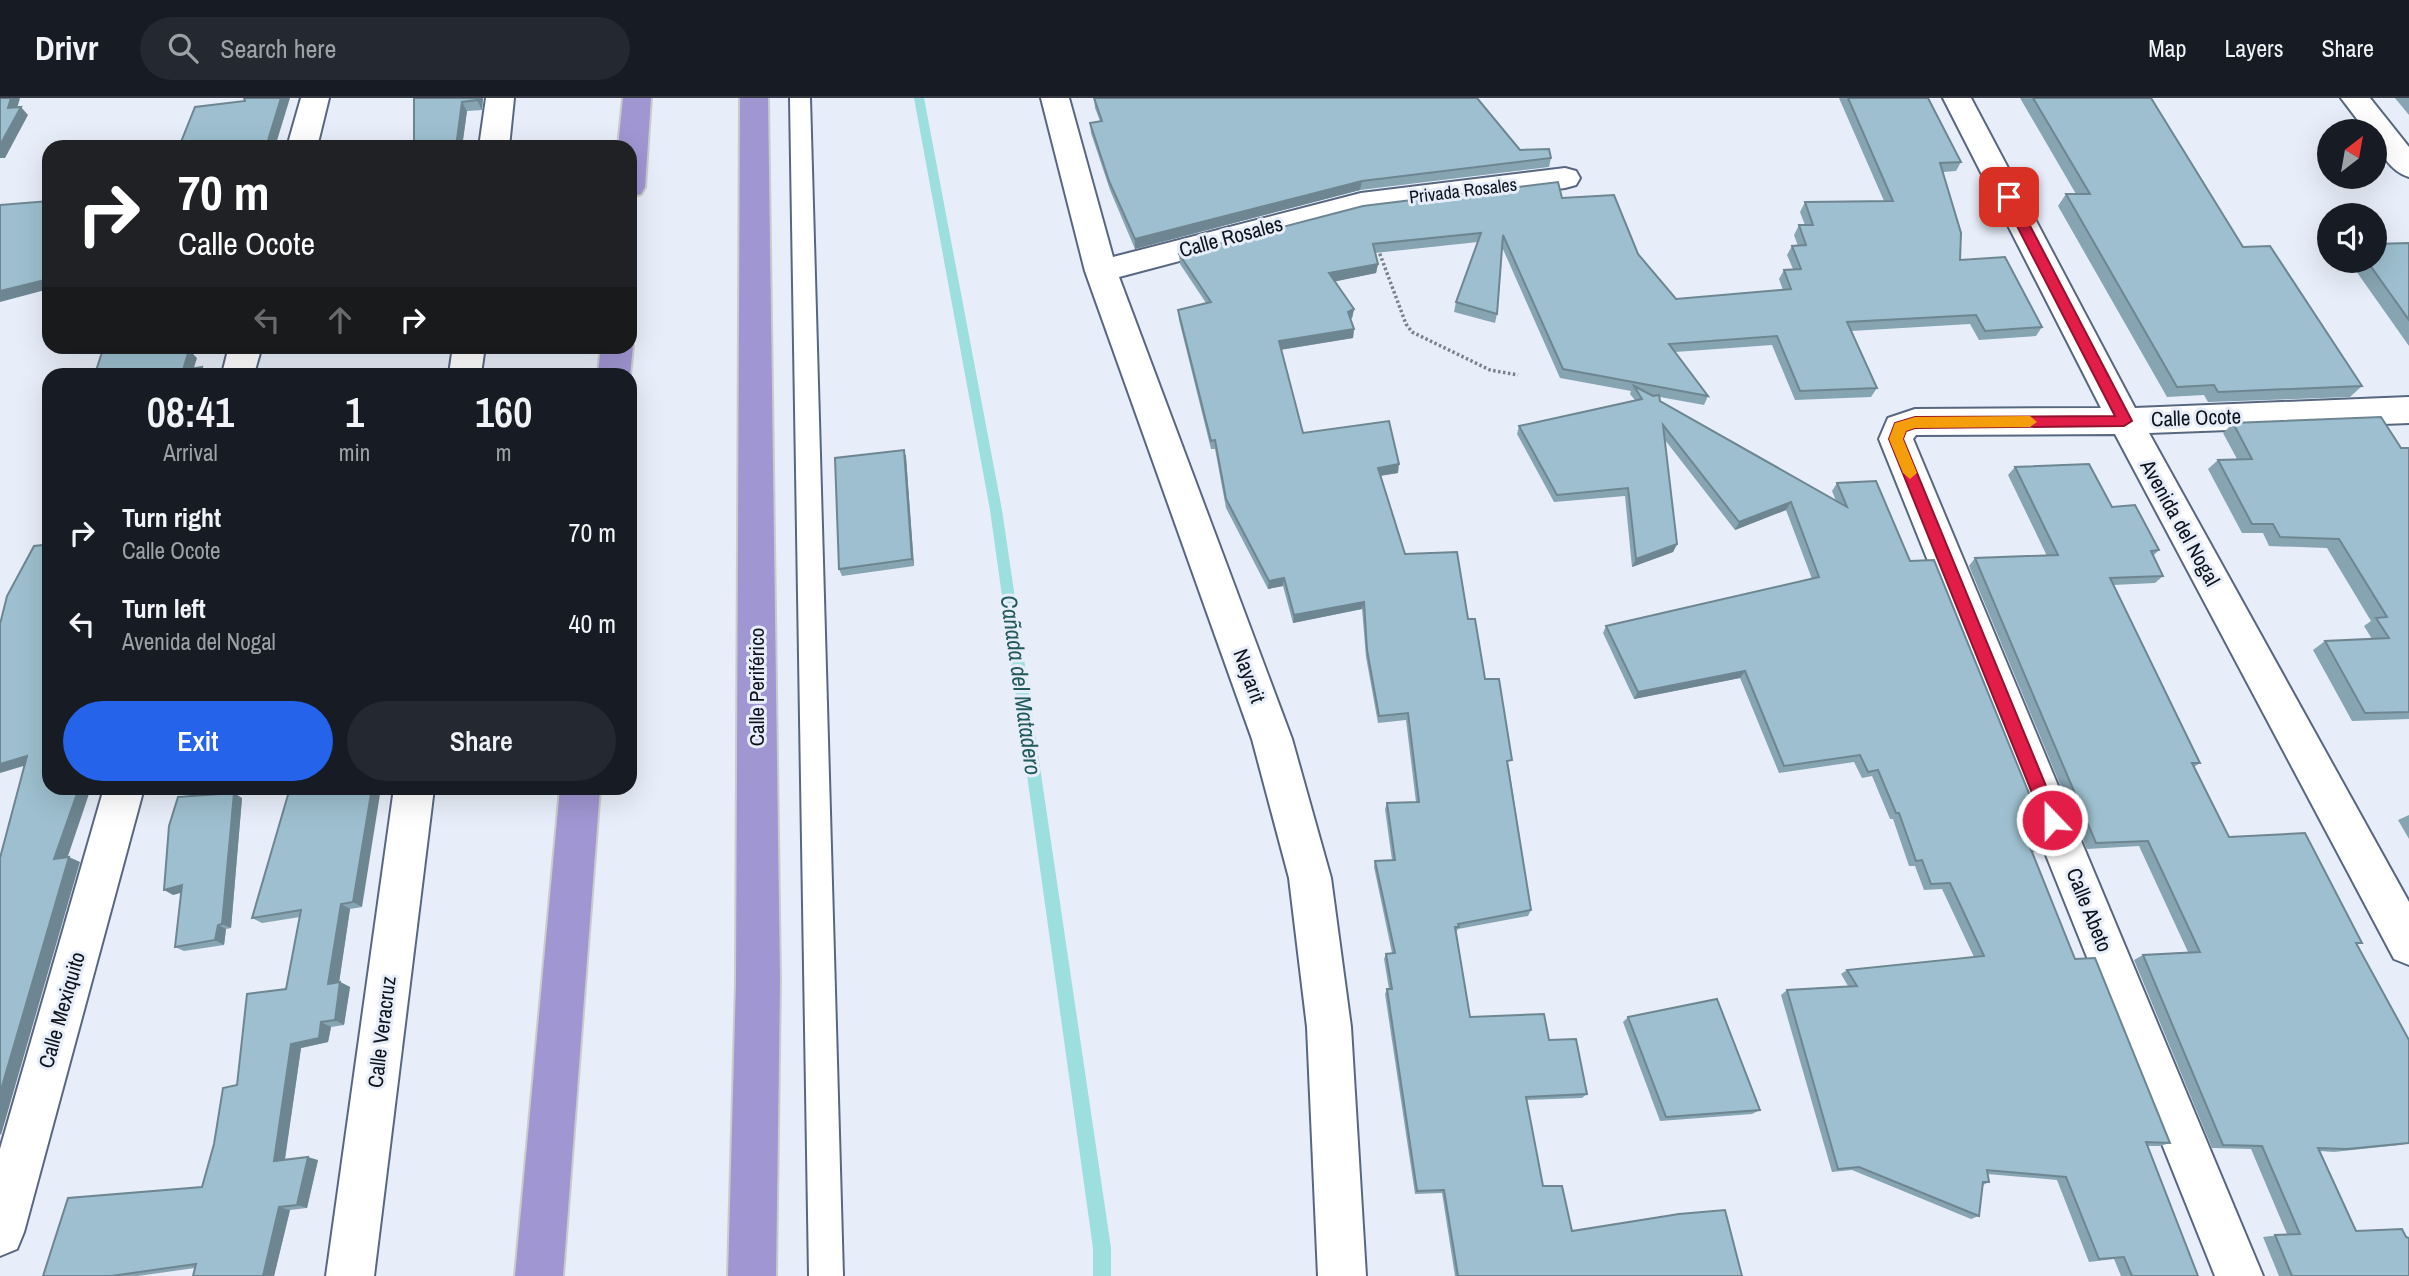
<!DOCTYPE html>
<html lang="en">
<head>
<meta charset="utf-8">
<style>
	:root { --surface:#171b24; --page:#242831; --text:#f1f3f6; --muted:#9ea1a6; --line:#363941; --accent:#2563eb }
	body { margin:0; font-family:"Archivo Narrow",sans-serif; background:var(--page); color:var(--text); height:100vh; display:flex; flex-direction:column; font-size:26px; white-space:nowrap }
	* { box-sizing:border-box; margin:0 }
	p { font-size:23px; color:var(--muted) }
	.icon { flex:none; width:38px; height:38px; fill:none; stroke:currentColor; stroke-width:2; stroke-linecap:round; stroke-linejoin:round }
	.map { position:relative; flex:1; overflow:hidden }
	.side { position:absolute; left:42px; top:270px; width:595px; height:427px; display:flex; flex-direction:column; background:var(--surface); border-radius:21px; box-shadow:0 7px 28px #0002 }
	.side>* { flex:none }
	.guide { position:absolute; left:42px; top:42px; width:595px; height:214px; border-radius:21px; box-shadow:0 7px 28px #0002; background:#202124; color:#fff; overflow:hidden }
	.needle { width:46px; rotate:31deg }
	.buttons { position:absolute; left:2317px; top:21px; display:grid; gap:14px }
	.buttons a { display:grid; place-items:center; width:70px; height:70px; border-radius:50%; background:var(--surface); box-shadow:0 7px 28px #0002; font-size:35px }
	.pin { position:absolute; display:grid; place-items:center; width:60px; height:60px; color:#fff; margin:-30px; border-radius:14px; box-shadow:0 4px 10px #0006 }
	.me { position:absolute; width:77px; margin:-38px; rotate:338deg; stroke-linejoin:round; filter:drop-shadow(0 0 5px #0008) }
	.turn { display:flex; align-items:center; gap:24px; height:147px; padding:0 21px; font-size:32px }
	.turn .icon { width:91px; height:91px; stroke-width:2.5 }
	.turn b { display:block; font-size:49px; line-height:60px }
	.lanes { display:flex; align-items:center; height:66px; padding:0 21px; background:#0003; justify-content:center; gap:35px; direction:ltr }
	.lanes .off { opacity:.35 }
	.eta { display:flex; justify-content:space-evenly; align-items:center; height:119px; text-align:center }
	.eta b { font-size:42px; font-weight:600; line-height:49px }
	.cta { display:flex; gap:14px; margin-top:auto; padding:14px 21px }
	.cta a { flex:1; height:80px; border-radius:42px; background:var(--accent); color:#fff; font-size:28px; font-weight:600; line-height:80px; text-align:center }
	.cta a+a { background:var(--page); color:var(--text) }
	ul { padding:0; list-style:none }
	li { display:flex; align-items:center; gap:21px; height:91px; padding:0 21px }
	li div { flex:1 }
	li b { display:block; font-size:26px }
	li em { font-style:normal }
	header { display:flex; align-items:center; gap:42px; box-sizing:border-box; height:98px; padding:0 35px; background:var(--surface); border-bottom:2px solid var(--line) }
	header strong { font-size:33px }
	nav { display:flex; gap:38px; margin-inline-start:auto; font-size:24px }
	.search { width:490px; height:63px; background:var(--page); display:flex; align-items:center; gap:18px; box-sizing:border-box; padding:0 24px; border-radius:38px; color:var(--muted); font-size:26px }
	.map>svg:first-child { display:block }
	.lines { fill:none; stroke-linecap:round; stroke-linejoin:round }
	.stream { fill:#9ddedf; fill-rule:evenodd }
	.service-casing { stroke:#586780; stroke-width:4 }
	.minor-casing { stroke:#586780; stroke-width:4 }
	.trunk-casing { stroke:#cacbcd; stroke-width:4 }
	.path { stroke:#7a808a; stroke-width:3.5; stroke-dasharray:2.5 2.5; stroke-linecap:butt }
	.service { fill:#fff; fill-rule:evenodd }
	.minor { fill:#fff; fill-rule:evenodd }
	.trunk { fill:#a096d2; fill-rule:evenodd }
	.wall { fill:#87a4b2 }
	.shaded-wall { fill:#6e8691 }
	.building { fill:#9dbfcf; stroke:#6e8691; stroke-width:2 }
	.route { fill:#e11d48; stroke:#92132f; stroke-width:2 }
	.slow { fill:#f59e0b }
	.labels { text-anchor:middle; stroke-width:6; stroke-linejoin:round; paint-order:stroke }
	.far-street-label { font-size:18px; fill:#0d131c; stroke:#e7eef9 }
	.street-label { font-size:21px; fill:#0d131c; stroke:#e7eef9 }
	.water-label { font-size:23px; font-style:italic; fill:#22595a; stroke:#e7eef9 }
</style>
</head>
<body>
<header>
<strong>Drivr</strong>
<div class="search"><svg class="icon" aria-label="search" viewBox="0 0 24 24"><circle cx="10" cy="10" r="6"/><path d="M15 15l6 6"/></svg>Search here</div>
<nav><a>Map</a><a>Layers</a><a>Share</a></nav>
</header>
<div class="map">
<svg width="2409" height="1178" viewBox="0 0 2409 1178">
	<rect width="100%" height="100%" fill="#e7eef9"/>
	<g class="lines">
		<!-- stream -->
		<path class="stream" d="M914,0H924L1002,412L1111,1150V1178H1093V1150L990,412Z"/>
		<!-- service casing -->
		<g class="service-casing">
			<path id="service" d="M790,0H810L843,1178H809Z"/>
		</g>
		<!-- minor casing -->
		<g class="minor-casing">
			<g id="minor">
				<path d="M301,0H329L317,49H287Z"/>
				<path d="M486,0H514L509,49H479Z"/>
				<path d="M1041,0H1069L1113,159L1361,95L1565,70L1576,73L1580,80L1576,87L1565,90L1361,115L1119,179L1292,641L1331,780L1351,929L1366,1178H1318L1307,929L1289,780L1252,641L1085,173Z"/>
				<path d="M1943,0H1971L2135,310L2409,299V325L2149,335L2409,804V867L2394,861L2115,336L1916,337L1913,341L2263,1178H2215L1879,341L1888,320L1915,311L2101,310Z"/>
				<path d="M2341,0H2370L2409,49V79C2391,74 2375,51 2375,33H2366Z"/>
				<path d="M229,248H262L254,276H222Z"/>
				<path d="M453,248H485L481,276H449Z"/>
				<path d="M104,690H144L24,1134L17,1151L0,1158V1051Z"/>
				<path d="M394,690H434L374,1178H326Z"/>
			</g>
		</g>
		<!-- trunk casing -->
		<g class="trunk-casing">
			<g id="trunk">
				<path d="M623,0H651L645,89L641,96L630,99V49H618Z"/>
				<path d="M740,0H768L780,884L776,1178H728L736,884Z"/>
				<path d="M630,242L633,248L630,277L598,276L601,248H630Z"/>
				<path d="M560,690H600L563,1178H515Z"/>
			</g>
		</g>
		<!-- path -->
		<path class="path" d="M1378,151L1406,226L1412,234L1490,272L1518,277"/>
		<!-- service -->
		<use href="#service" class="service"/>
		<!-- minor -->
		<use href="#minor" class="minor"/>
		<!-- trunk -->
		<use href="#trunk" class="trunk"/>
	</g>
	<!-- wall -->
	<g class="wall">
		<path d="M414,0H483L482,12L467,13L462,49H410L414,48Z"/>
		<path d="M1094,0L1520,52L1551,60L1549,69L1360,92L1135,151L1110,92L1091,35L1090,25L1100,23L1095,10Z"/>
		<path d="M1839,0H1928L1961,64L1956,73L1943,74L1960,162L2042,229L2036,238L1979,242L1970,226L1851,233L1877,290L1871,299L1795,302L1772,247L1675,254L1708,298L1704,307L1660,299V303L1836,403L1832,393L1837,385L1910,463L2050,747L2042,753L2032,754L2075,861L2170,1045L2160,1048H2147L2198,1178H2121L2114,1161L2089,1164L2057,1082L1987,1076L1989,1084L1983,1087L1979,1118L1971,1121L1852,1072L1832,1074L1781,897L1787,892L1848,888L1841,876L1847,872L1974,859L1942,791L1924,792L1915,768H1909L1893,721H1890L1872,678L1862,680L1854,664L1779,675L1740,580L1634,601L1603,535L1606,528L1812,481L1786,412L1735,432L1665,342L1677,446L1673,454L1632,469L1625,398L1554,404L1517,336L1519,328L1635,302L1630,296L1631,293L1560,280L1502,149L1497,216L1495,225L1454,214L1456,204L1478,144L1375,155L1378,166L1376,175L1334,183L1354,211L1352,220L1350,221L1354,231L1353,240L1281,252L1303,335L1398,375L1381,378L1405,456L1468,521L1509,669L1531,812L1528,818L1458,831L1456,834L1470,919L1549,942L1587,996L1582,1000L1526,1002L1543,1088L1572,1133L1742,1178H1455L1442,1095L1415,1096L1385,896L1387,891H1389L1384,861L1386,856L1392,855L1374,769L1375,763L1392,762L1385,711L1387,705L1416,704L1406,622L1378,625L1366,559L1362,511L1293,525L1283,488L1268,491L1226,410L1215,351H1211L1179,222L1178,212L1206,205L1180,166L1179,156L1562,100L1638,156L1676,201L1783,192L1779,181L1784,172L1793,171L1787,157L1792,148H1798L1794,137L1799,127H1805L1800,114L1805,104L1884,103Z"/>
		<path d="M2020,0H2151L2243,149L2362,288L2350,299L2208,304L2204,297L2167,299L2058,108L2066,96H2076Z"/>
		<path d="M2395,0H2409V17Z"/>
		<path d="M2409,145V248L2349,163H2375Z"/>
		<path d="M2233,325L2401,350H2409V621L2352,623L2313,552L2325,543L2372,541L2364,528L2371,523L2327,450L2269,448L2263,435H2242L2208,371L2218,362L2237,361L2223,335Z"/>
		<path d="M904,352L906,359L914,468L842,478L839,471Z"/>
		<path d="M2015,369L2112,409L2159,452L2153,458L2163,478L2155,485L2113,487L2200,665L2194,669L2229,739L2362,845L2357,846L2409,942V1045L2400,1047L2334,1054L2320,1053L2356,1133L2409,1178H2279L2263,1139L2287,1136L2251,1051L2212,1050L2134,862L2143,857L2188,854L2139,748L2087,751L1969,468L1975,460L2047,458L2008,377Z"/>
		<path d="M290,690L362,809L350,811L339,885L340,884L350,889L344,927L331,929L328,944L301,950L285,1062H318L307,1110L290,1112L274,1178H193L195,1170L138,1178H43L202,1089L214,1046L237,987L286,891L300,819L262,825L252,820Z"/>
		<path d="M242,700L231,830L226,831L224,847L184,853L175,849L181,794L173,797Z"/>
		<path d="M2409,717V741L2398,722Z"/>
		<path d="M1628,919L1760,1012L1752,1016L1660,1023L1623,924Z"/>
	</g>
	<!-- shaded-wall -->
	<g class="shaded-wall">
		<path d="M11,0H20L15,18L8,10Z"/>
		<path d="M281,0H290L275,49H266Z"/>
		<path d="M477,0H483L482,12L477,2Z"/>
		<path d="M462,4L467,13L462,49H456Z"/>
		<path d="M21,9L28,17L5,60H0V47Z"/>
		<path d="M1362,83L1360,92L1135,151V141Z"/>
		<path d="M1378,166L1376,175L1328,185L1329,175Z"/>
		<path d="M49,181V191L0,204V193Z"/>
		<path d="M1354,211L1352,220L1346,223L1348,214Z"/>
		<path d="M1354,231L1353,240L1278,252L1279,243Z"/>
		<path d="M189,252L197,260L192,276L183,272Z"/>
		<path d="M202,269L209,276H200Z"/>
		<path d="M904,352L906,359L914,468L912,461Z"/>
		<path d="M1399,366L1398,375L1377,378L1378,370Z"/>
		<path d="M1791,404L1786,412L1735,432L1739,424Z"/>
		<path d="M1677,446L1673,454L1632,469L1636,461Z"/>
		<path d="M1284,480L1283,488L1268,491L1269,483Z"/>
		<path d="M1364,504L1362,511L1293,525L1294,517Z"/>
		<path d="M1745,573L1740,580L1634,601L1638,594Z"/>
		<path d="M27,658L37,664L0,675V666Z"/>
		<path d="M79,690H91L65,767L54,761Z"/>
		<path d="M372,690H381L362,809L353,804Z"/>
		<path d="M234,695L242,700L231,830L222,826Z"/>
		<path d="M69,759L80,764L1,1037L0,1036V995Z"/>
		<path d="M182,787L191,792L173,797L164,792Z"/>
		<path d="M341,806L350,811L338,891L328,886Z"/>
		<path d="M218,827L226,831L224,847L215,842Z"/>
		<path d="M340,884L350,889L344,927L335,922Z"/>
		<path d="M321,924L331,929L328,944L301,950L284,1066L274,1063L291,946Z"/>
		<path d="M308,1059L318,1062L307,1110L297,1107Z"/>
		<path d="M279,1109L290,1112L274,1178H263Z"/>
	</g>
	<!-- building -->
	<g class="building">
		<path d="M0,0H11L8,10L21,9L0,47Z"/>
		<path d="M244,0H281L266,49H179L195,9L245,3Z"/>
		<path d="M414,0H477V2L462,4L456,49H410L414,48Z"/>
		<path d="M1094,0H1477L1520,52L1549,51L1551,60L1362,83L1135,141L1109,83L1090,25L1102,23Z"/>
		<path d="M1848,0H1928L1961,64L1940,65L1961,135L1960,162L2005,159L2042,229L1985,233L1976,217L1847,224L1877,290L1800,293L1777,238L1669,246L1708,298L1563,271L1503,137L1497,216L1456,204L1481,135L1373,146L1378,166L1329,175L1354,211L1348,214L1354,231L1279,243L1303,335L1389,323L1399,366L1378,370L1405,456L1457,454L1468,521H1475L1485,581H1499L1512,662L1507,663L1531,812L1458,826L1459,829H1455L1470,919L1544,916L1549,942L1576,941L1587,996L1526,999L1543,1088H1562L1572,1133L1679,1116L1725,1112L1742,1178H1458L1444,1092L1417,1093L1387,891H1392L1386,856L1395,855L1375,763L1395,762L1387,705L1419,704L1408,615L1379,618L1367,552L1364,504L1294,517L1284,480L1269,483L1226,401L1215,342L1211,343L1178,212L1211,204L1179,156L1363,108L1558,84L1562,100L1614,97L1638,156L1676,201L1791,191L1784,172L1801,171L1792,148L1806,147L1799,127H1813L1805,104L1893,103Z"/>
		<path d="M2033,0H2151L2243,149L2270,148L2362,288L2218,294L2214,287L2177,289L2066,96H2090Z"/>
		<path d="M49,103V181L0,193V107Z"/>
		<path d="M2409,145V222L2367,163H2375V146Z"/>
		<path d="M104,248H183L189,252L183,272L202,269L200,276H95Z"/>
		<path d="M1634,288L1653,298L1659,297L1660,303L1847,409L1837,385L1876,383L1910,463L1934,462L2050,747L2030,749L2075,861L2095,860L2170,1045L2146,1044L2198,1178H2132L2124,1159L2099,1161L2066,1079L1987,1072L1989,1084H1983L1979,1118L1859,1069L1838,1071L1787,892L1857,888L1847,872L1984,858L1950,785L1931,786L1922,762L1916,763L1899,715H1896L1878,672L1868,674L1860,657L1784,668L1745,573L1638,594L1606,528L1819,479L1791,404L1739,424L1663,327L1677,446L1636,461L1628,390L1557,397L1519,328L1642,301Z"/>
		<path d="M2381,319L2401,350H2409V614L2365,615L2325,543L2389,540L2376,520L2387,519L2339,441L2280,439L2273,426H2252L2218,362L2252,361L2233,325Z"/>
		<path d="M904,352L912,461L839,471L835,360Z"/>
		<path d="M2089,366L2112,409L2135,407L2159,452L2151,453L2163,478L2110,480L2200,665H2192L2229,739L2305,735L2362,845H2356L2409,942V1045L2347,1051L2318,1050L2356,1133L2402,1131L2406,1139L2409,1140V1178H2292L2275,1137L2300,1136L2262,1048L2223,1047L2143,857L2200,854L2148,743L2096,745L1975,460L2058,457L2015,369Z"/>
		<path d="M49,423V690H79L54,761L69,759L0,995V760L27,658L0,666V526L7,498L34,448L43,447Z"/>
		<path d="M290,690H372L353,804L341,806L328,886L340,884L335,922L321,924L319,940L291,946L274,1063L308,1059L297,1107L279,1109L263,1178H193L196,1166L111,1178H43L68,1100L202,1089L214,1046L223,990L237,987L247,896L286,891L301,812L252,820Z"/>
		<path d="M234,695L222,826L218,827L215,842L175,849L182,787L164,792L169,728L178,699Z"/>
		<path d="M1717,901L1760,1012L1666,1019L1628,919Z"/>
	</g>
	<!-- route -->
	<path class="route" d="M2009,95L2015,99L2132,323L2124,328L1915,330L1906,333L1903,341L2060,722L2052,729L2043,722L1889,341L1895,325L1915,319L2115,318L2002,99Z"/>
	<!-- slow -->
	<path class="slow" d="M2030,318L2037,324L2030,329L1915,330L1906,333L1903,341L1917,375L1910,381L1903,375L1889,341L1895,325L1915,319Z"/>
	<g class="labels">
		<!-- far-street labels -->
		<g class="far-street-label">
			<text transform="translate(1463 93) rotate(-7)" y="6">Privada Rosales</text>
		</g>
		<!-- street labels -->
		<g class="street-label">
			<text transform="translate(1231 139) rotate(-15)" y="7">Calle Rosales</text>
			<text transform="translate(2196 320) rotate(-2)" y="7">Calle Ocote</text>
			<text transform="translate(2180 425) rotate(61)" y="7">Avenida del Nogal</text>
			<text transform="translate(1249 578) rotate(70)" y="7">Nayarit</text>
			<text transform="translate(757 589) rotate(-90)" y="7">Calle Periférico</text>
			<text transform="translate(2089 812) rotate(68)" y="7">Calle Abeto</text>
			<text transform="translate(62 912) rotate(-74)" y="7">Calle Mexiquito</text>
			<text transform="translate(382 934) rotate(-83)" y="7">Calle Veracruz</text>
		</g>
		<!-- water labels -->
		<g class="water-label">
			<text transform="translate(1021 587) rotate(82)" y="8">Cañada del Matadero</text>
		</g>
	</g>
</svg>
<div class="buttons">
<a><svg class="needle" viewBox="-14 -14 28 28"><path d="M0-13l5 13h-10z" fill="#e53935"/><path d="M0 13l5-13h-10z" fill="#9ea1a6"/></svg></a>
<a><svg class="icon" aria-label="sound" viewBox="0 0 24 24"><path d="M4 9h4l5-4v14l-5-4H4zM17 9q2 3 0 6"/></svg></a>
</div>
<div class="pin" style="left:2009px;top:99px;background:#d93025"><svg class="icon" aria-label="arrive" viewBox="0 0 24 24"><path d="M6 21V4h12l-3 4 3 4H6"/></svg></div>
<svg class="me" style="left:2052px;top:722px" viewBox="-20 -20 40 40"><circle r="17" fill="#e11d48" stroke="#fff" stroke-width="3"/><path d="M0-11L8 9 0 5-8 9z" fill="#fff"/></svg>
<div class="guide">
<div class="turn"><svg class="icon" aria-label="right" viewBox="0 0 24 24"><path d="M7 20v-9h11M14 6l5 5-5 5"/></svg><div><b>70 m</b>Calle Ocote</div></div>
<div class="lanes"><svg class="icon off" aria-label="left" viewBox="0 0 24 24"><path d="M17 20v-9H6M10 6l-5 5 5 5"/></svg><svg class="icon off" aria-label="ahead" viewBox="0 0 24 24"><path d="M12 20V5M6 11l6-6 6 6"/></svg><svg class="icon" aria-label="right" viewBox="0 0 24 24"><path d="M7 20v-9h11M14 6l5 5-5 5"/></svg></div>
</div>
<section class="side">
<div class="eta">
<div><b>08:41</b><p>Arrival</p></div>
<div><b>1</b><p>min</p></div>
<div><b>160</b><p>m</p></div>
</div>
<ul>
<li><svg class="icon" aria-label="right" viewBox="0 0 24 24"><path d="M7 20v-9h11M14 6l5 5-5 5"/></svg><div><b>Turn right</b><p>Calle Ocote</p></div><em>70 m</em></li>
<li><svg class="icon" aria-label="left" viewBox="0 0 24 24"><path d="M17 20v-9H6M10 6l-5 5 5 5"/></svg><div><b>Turn left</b><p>Avenida del Nogal</p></div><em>40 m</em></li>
</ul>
<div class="cta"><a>Exit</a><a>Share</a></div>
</section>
</div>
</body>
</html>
